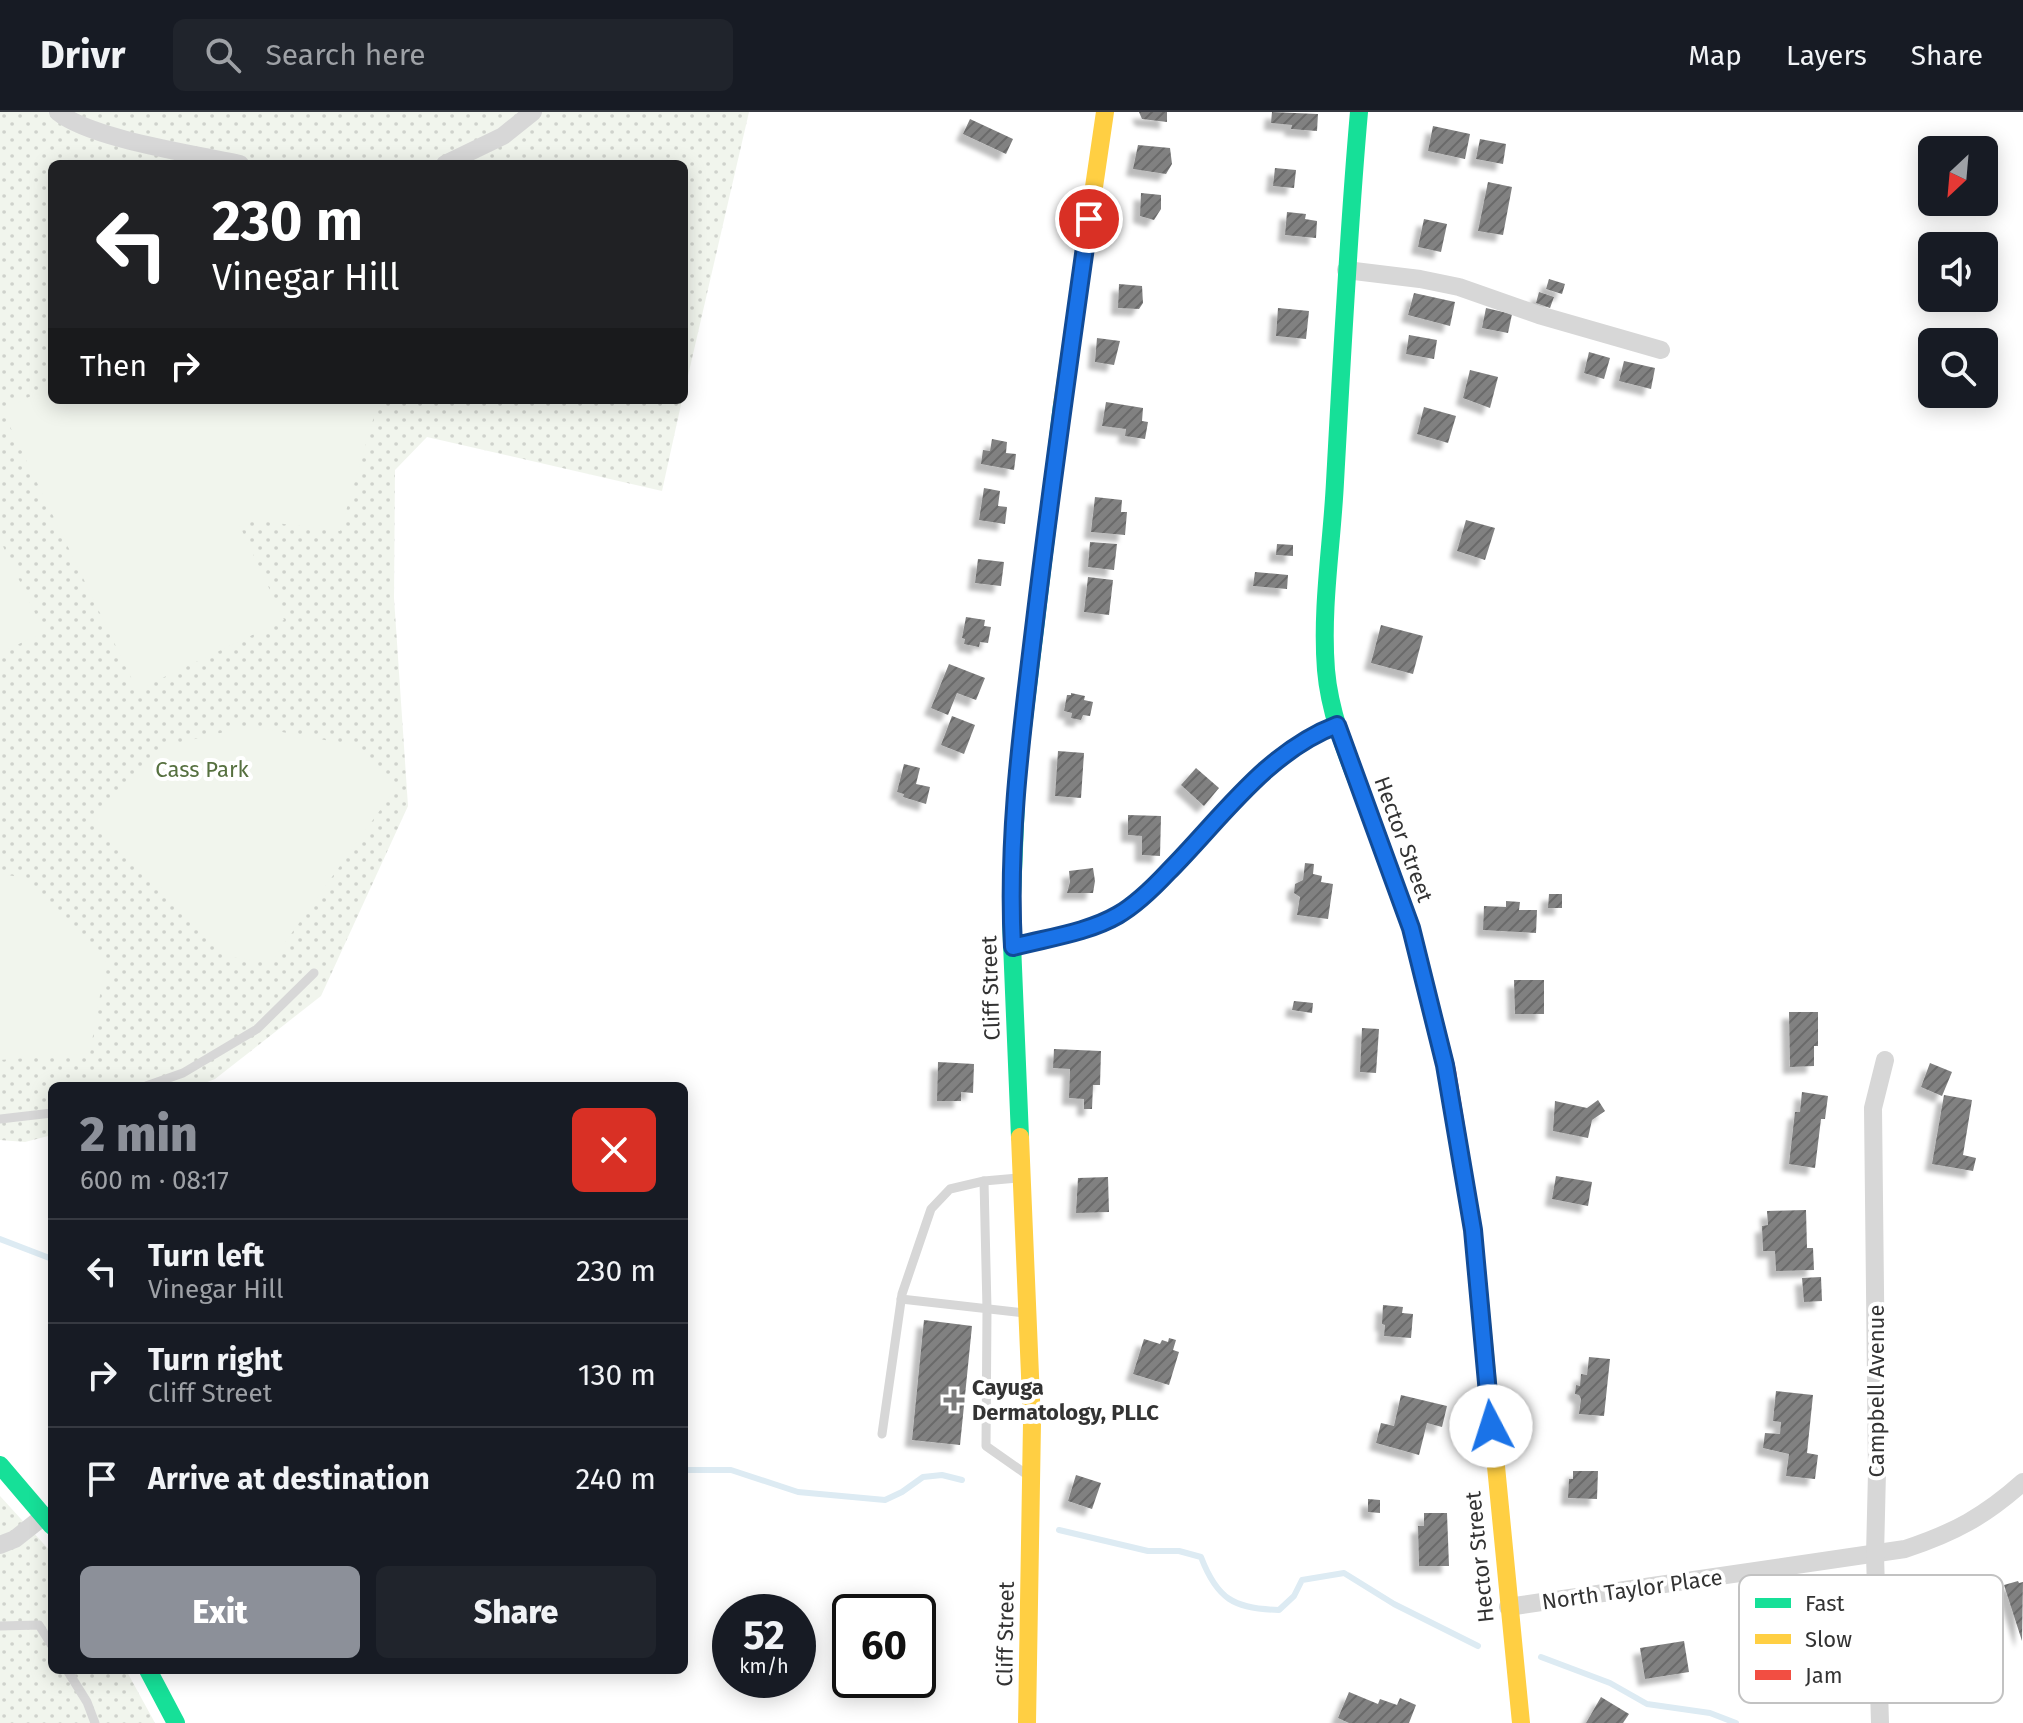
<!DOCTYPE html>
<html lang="en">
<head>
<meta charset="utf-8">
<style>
	:root { --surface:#171b24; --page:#20242c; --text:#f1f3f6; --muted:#9ea1a6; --line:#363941; --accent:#8c9099 }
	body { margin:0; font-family:"Fira Sans",sans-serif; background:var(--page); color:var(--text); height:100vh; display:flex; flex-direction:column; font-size:30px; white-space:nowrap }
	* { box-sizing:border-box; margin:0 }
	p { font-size:26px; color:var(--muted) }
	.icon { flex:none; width:44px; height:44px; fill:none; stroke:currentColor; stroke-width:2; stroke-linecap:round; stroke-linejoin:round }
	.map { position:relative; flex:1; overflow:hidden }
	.sheet { position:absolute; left:48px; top:970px; width:640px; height:592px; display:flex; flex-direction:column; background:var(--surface); border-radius:12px; box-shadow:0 4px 20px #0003 }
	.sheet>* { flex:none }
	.banner { position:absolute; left:48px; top:48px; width:640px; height:244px; border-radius:12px; box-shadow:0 4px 20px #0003; background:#202124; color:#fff; overflow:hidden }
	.needle { width:52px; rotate:206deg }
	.controls { position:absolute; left:1918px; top:24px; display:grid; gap:16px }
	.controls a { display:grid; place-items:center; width:80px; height:80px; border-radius:12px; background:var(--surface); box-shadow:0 4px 20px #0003; font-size:40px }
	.speed { position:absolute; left:712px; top:1482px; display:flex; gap:16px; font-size:40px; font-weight:700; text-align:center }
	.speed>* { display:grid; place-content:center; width:104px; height:104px; border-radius:50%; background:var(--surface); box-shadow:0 4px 20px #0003; line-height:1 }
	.speed small { font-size:20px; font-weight:400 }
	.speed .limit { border:4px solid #111; border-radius:12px; background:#fff; color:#111 }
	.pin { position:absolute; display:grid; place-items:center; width:68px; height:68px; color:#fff; margin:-34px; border:4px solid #fff; border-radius:50%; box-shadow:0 2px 8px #0007 }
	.me { position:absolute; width:88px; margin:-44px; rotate:355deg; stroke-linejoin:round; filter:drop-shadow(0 0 6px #0008) }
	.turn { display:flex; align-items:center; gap:28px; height:168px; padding:0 32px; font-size:36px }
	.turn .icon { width:104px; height:104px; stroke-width:2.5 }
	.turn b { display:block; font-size:56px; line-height:68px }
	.then { display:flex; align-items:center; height:76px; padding:0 32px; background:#0003; gap:16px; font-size:30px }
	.round { display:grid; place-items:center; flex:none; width:84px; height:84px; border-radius:12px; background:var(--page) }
	.overview { display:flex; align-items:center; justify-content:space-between; height:136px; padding:0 32px }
	h1 { font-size:48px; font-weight:800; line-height:60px; color:var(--accent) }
	.cta { display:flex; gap:16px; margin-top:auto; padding:16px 32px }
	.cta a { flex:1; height:92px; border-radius:12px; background:var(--accent); color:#fff; font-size:32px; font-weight:800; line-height:92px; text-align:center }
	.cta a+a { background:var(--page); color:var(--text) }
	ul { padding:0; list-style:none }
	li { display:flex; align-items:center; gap:24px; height:104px; padding:0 32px; border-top:2px solid var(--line) }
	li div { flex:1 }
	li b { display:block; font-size:30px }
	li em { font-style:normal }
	header { display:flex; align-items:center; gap:48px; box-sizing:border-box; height:112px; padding:0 40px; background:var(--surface); border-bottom:2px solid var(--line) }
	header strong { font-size:38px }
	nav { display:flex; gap:44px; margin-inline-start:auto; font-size:28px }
	.search { width:560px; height:72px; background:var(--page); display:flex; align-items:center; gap:20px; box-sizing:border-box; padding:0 28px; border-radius:12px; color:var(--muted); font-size:30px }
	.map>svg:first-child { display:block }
	.grass { fill:url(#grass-dots) }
	.garden { fill:#f1f5ed }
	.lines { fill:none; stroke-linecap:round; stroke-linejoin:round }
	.stream { stroke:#ddebf3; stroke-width:6 }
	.building { fill:url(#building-hatch); filter:url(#shadow) }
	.lane { stroke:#d7d7d7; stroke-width:9 }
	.street { stroke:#d7d7d7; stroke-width:18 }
	.fast { stroke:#16e098; stroke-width:18 }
	.slow { stroke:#ffcf43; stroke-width:18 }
	.jam { stroke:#f24e42; stroke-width:18 }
	.route-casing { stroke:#114b97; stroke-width:20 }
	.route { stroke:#1a73e8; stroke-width:14 }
	.poi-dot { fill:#7a7a7a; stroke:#fff; stroke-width:3 }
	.labels { text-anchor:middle; stroke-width:8; stroke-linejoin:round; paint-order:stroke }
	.park-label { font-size:22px; fill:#56703f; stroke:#fff }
	.street-label { font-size:22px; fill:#333; stroke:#fff }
	.poi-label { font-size:22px; font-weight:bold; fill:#333; stroke:#fff; text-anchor:start }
	.key { fill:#fff; stroke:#c2c2c2; stroke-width:2 }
	.key-label { font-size:22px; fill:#333 }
</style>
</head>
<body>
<header>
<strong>Drivr</strong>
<div class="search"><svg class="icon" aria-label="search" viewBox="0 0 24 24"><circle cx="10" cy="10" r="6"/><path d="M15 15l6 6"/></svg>Search here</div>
<nav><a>Map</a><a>Layers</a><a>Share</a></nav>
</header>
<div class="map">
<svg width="2023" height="1611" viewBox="0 0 2023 1611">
	<defs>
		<pattern id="grass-dots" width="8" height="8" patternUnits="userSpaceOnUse" patternTransform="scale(2)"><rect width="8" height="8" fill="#f1f5ed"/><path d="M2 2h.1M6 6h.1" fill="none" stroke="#cfd2cc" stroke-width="1.8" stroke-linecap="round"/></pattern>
		<pattern id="building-hatch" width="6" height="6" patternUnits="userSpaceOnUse" patternTransform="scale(2)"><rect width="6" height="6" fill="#818181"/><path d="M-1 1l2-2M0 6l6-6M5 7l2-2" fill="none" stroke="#6a6a6a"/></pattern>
		<filter id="shadow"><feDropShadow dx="-7" dy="7" stdDeviation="2" flood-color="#0004"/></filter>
	</defs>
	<rect width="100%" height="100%" fill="#fff"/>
	<!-- grass -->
	<g class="grass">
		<path d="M0,0H749L684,281V52H52V288H682L662,379L427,325L395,358L394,486L408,694L321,884L215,967L197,974H52V1023L25,1030L0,1028Z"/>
		<path d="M0,1384L52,1441V1558H126L155,1611H0Z"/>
	</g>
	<!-- garden -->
	<g class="garden">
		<path d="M52,274V288H379L340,419L236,406L284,508L137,578L2,298Z"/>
		<path d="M0,428L44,520L0,541Z"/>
		<path d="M250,614L357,634L398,673L271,850L229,845L92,704L161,635Z"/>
		<path d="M0,762L20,765L106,849L90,941L0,948Z"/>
	</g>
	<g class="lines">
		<!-- stream -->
		<g class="stream">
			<path d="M0,1127L52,1147"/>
			<path d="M684,1358H731L798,1380L885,1388L902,1380L923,1365L942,1363L962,1368"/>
			<path d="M1059,1418L1148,1439H1179L1201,1445C1217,1487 1234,1497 1279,1498L1294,1484L1302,1468L1344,1461L1394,1492L1478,1534"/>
			<path d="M1541,1545L1610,1571L1647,1592L1710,1601L1736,1611"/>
		</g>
	</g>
	<!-- building -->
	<g class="building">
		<path d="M1139,0H1167V10L1142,7Z"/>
		<path d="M1272,0L1318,2L1317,19L1291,17L1292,13L1271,11Z"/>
		<path d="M970,7L1013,27L1006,42L963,22Z"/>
		<path d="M1433,14L1470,22L1465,47L1428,39Z"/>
		<path d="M1480,27L1506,32L1503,52L1476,47Z"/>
		<path d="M1138,33L1170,36L1172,52L1166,62L1133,57Z"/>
		<path d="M1275,56L1296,58L1294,76L1273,74Z"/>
		<path d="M1488,70L1512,75L1503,123L1478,119Z"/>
		<path d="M1141,81L1161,83V97L1154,108L1140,104Z"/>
		<path d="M1287,100L1306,102L1305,107L1317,109L1316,126L1285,123Z"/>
		<path d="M1424,107L1447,112L1441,140L1418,135Z"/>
		<path d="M1549,167L1565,172L1562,182L1546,177Z"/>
		<path d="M1119,172L1142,174L1143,191L1139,197L1118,196Z"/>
		<path d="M1539,180L1554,185L1550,196L1536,191Z"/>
		<path d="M1414,181L1455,190L1450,214L1408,203Z"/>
		<path d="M1278,196L1309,199L1306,227L1276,224Z"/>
		<path d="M1486,196L1512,202L1508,221L1482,216Z"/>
		<path d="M1409,223L1437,228L1434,247L1406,242Z"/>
		<path d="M1097,226L1120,229L1114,253L1095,250Z"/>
		<path d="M1589,240L1610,246L1604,267L1584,261Z"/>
		<path d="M1624,249L1655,256L1651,277L1619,269Z"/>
		<path d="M1470,258L1498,265L1490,296L1463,286Z"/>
		<path d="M1106,290L1143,296L1142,309L1148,310L1145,327L1125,324L1126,317L1102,314Z"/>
		<path d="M1424,295L1456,304L1448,331L1417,322Z"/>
		<path d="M992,327L1007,330L1006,341L1016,342L1014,358L981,352L983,338L990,339Z"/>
		<path d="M984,376L1000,379L998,394L1007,395L1005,412L979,408Z"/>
		<path d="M1095,385L1122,388L1121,400H1127L1125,423L1091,420Z"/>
		<path d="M1466,408L1495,416L1485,448L1457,439Z"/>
		<path d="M1090,430L1117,432L1114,458L1088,455Z"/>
		<path d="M1277,432L1293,433V444L1276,443Z"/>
		<path d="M978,447L1004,450L1001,474L975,471Z"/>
		<path d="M1255,460L1288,463L1287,477L1253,474Z"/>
		<path d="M1088,465L1113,468L1109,503L1084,500Z"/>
		<path d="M966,505L985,508L984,514L991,515L988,531L980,530L979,535L964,532L965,527L962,526Z"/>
		<path d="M1381,513L1423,524L1413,562L1371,551Z"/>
		<path d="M949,552L985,566L976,588L957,581L948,603L931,596Z"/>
		<path d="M1071,581L1085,584L1084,588L1093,590L1090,604L1083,603L1081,608L1071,606L1072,601L1064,599L1067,583H1071Z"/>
		<path d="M952,604L975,613L964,642L941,633Z"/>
		<path d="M1058,639L1084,641L1081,686L1055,684Z"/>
		<path d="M904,652L920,656L916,672L930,675L926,692L903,685L904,682L897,680Z"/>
		<path d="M1196,656L1219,676L1204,694L1181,673Z"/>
		<path d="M1128,703L1161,704L1160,744L1142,743V724L1128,723Z"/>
		<path d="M1305,751L1314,752L1313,762L1322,764L1321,770L1333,772L1328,807L1297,803L1300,785L1294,781L1295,772L1303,768Z"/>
		<path d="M1093,756L1095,769L1093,781H1067L1070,770L1069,759Z"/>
		<path d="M1549,782H1562V796H1548Z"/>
		<path d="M1506,789L1520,790L1519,798H1537L1536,821L1483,818L1484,794L1506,795Z"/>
		<path d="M1514,868H1544V902H1515Z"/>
		<path d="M1294,889L1313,891L1312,901L1292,898Z"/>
		<path d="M1789,900H1818V934H1814V954L1790,955Z"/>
		<path d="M1362,916L1379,917L1376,961L1360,960Z"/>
		<path d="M1054,937L1101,939L1100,973H1093L1092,997H1084V987L1069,986L1070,957L1053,956Z"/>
		<path d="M938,950L974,952L973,981L961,980V989H937Z"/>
		<path d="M1930,951L1952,960L1942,984L1921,975Z"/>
		<path d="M1802,980L1828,984L1825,1007H1821L1815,1056L1789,1052L1795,1000H1800Z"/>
		<path d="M1944,983L1972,988L1963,1043L1976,1046L1973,1059L1932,1052Z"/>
		<path d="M1598,988L1605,999L1592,1008L1588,1026L1553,1019L1555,989L1587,996Z"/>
		<path d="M1556,1064L1592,1070L1588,1094L1552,1087Z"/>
		<path d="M1108,1065L1109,1100L1076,1101L1078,1066Z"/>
		<path d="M1806,1098L1807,1136H1813L1814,1158L1776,1159L1775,1139H1763L1762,1114L1768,1113L1767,1099Z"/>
		<path d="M1821,1165L1822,1189L1804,1190L1802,1166Z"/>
		<path d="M1383,1193L1403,1195L1402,1201L1413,1202L1411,1226L1384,1224L1385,1213L1382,1212Z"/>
		<path d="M924,1208L972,1214L960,1333L912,1328Z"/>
		<path d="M1169,1226L1176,1228L1173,1238L1179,1240L1169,1273L1133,1262L1144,1227L1160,1232L1162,1228L1168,1230Z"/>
		<path d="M1589,1245L1610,1247L1604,1304L1579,1302L1581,1287L1579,1283L1575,1282L1576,1273L1580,1274L1581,1262L1587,1263Z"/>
		<path d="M1776,1279L1813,1283L1807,1341L1818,1343L1815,1367L1786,1364L1789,1342L1763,1336L1765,1321L1780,1322L1781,1310L1773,1309Z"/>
		<path d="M1401,1283L1447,1294L1442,1315L1427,1311L1419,1343L1376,1331L1381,1311L1394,1314Z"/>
		<path d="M1573,1359H1598L1597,1387L1568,1386L1569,1367H1573Z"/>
		<path d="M1076,1363L1101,1371L1092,1397L1068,1389Z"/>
		<path d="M1368,1387L1380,1388V1401L1368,1400Z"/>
		<path d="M1424,1401H1447L1449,1454H1419L1418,1414H1424Z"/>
		<path d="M2018,1469L2019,1471L2023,1470L2022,1529L2004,1473Z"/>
		<path d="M1684,1529L1689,1560L1645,1567L1640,1536Z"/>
		<path d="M1349,1580L1378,1592L1380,1587L1397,1593L1400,1586L1416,1593L1409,1611H1349L1338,1606Z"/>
		<path d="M1601,1585L1629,1602L1623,1611H1586Z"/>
	</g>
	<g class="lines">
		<!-- lane -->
		<g class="lane">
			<path d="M146,974L183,961L257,917L314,861"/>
			<path d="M0,1007L52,1001"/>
			<path d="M984,1069L987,1197L986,1334L1026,1362"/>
			<path d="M901,1187L1024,1201"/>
			<path d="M882,1322L902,1182L931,1097L950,1077L984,1069L1018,1066"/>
			<path d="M0,1514L39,1513L52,1534"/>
			<path d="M67,1558L87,1590L95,1611"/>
		</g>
		<!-- street -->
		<g class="street">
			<path d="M58,0C91,27 195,42 240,52"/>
			<path d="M445,52L503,24L533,0"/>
			<path d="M1346,158L1420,167L1459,175L1539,203L1661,238"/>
			<path d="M1013,835C1047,826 1088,821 1118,803C1137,792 1153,776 1168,760C1220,708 1267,640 1337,613"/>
			<path d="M0,1433L15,1427L44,1404"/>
			<path d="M1508,1495L1905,1437C1954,1421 1985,1404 2023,1370"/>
			<path d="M1880,1611L1875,1443L1877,1360L1873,996L1885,948"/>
		</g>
		<!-- fast -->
		<g class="fast">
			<path d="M1359,0C1348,123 1342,246 1335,370C1332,432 1321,496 1326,558C1330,606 1351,653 1368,698"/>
			<path d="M1020,1025L1011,807L1017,665L1062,293"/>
			<path d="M0,1353L52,1414"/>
			<path d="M148,1558L176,1611"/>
		</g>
		<!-- slow -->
		<g class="slow">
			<path d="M1062,293L1105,0"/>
			<path d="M1020,1025L1032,1311L1027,1611"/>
			<path d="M1466,1077L1473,1118L1521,1611"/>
		</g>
		<!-- jam -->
		<path class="jam" d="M1368,698L1411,816L1447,959L1466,1077"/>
	</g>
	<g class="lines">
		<!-- route casing -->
		<g class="route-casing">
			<path id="route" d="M1089,107C1070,241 1051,375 1035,509C1022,617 1007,726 1013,835C1046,826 1087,821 1118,803C1137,792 1153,776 1168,760C1220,708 1266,640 1337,613L1411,816L1445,953L1473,1118L1491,1314"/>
		</g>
		<!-- route -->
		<use href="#route" class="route"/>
	</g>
	<!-- markers -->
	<path class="poi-dot" d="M950 1276h8v8h8v8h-8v8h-8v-8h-8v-8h8z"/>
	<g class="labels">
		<!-- park labels -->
		<g class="park-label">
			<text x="202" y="665">Cass Park</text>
		</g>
		<!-- street labels -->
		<g class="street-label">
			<text transform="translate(1404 727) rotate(70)" y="8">Hector Street</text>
			<text transform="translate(990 876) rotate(-92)" y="8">Cliff Street</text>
			<text transform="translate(1876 1279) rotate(-90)" y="8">Campbell Avenue</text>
			<text transform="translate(1479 1445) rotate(-96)" y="8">Hector Street</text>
			<text transform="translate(1632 1477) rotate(-8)" y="8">North Taylor Place</text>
			<text transform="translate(1005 1522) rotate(-89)" y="8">Cliff Street</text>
		</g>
		<!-- poi labels -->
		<g class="poi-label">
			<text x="972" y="1283">Cayuga<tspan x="972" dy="25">Dermatology, PLLC</tspan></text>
		</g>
	</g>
	<!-- legend -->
	<rect x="1739" y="1463" width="264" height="128" rx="12" class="key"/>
	<rect x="1755" y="1486" width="36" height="10" fill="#16e098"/>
	<rect x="1755" y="1522" width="36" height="10" fill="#ffcf43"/>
	<rect x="1755" y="1558" width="36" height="10" fill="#f24e42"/>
	<g class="key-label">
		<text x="1805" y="1499">Fast</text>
		<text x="1805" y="1535">Slow</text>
		<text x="1805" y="1571">Jam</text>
	</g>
</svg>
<div class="controls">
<a><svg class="needle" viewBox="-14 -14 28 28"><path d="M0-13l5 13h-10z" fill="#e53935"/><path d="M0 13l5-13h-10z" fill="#9ea1a6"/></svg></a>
<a><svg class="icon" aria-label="sound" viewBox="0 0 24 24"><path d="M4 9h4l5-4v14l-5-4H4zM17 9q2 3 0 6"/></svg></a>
<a><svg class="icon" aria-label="search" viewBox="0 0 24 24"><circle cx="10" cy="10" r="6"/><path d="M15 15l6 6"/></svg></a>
</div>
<div class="speed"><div>52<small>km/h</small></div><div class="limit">60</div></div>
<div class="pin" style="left:1089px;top:107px;background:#d93025"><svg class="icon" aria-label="arrive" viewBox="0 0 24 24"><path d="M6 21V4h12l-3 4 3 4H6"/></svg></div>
<svg class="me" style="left:1491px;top:1314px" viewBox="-20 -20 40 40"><circle r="19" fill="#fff"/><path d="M0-13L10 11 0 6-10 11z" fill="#1a73e8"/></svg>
<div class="banner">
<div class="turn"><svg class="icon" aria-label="left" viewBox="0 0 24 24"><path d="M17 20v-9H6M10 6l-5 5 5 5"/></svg><div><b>230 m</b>Vinegar Hill</div></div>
<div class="then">Then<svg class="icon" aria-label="right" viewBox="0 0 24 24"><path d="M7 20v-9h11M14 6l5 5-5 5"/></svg></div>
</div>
<section class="sheet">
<div class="overview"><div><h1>2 min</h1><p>600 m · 08:17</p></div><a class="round" style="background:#d93025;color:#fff"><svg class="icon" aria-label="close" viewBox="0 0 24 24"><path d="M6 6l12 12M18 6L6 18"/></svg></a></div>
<ul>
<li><svg class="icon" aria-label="left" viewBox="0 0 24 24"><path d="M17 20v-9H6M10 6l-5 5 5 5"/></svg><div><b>Turn left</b><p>Vinegar Hill</p></div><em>230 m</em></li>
<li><svg class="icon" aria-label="right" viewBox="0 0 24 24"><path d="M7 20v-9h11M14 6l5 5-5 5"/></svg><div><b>Turn right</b><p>Cliff Street</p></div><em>130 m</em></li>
<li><svg class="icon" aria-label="arrive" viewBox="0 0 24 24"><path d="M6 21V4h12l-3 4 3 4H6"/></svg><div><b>Arrive at destination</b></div><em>240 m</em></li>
</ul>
<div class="cta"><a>Exit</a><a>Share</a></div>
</section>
</div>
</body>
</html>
